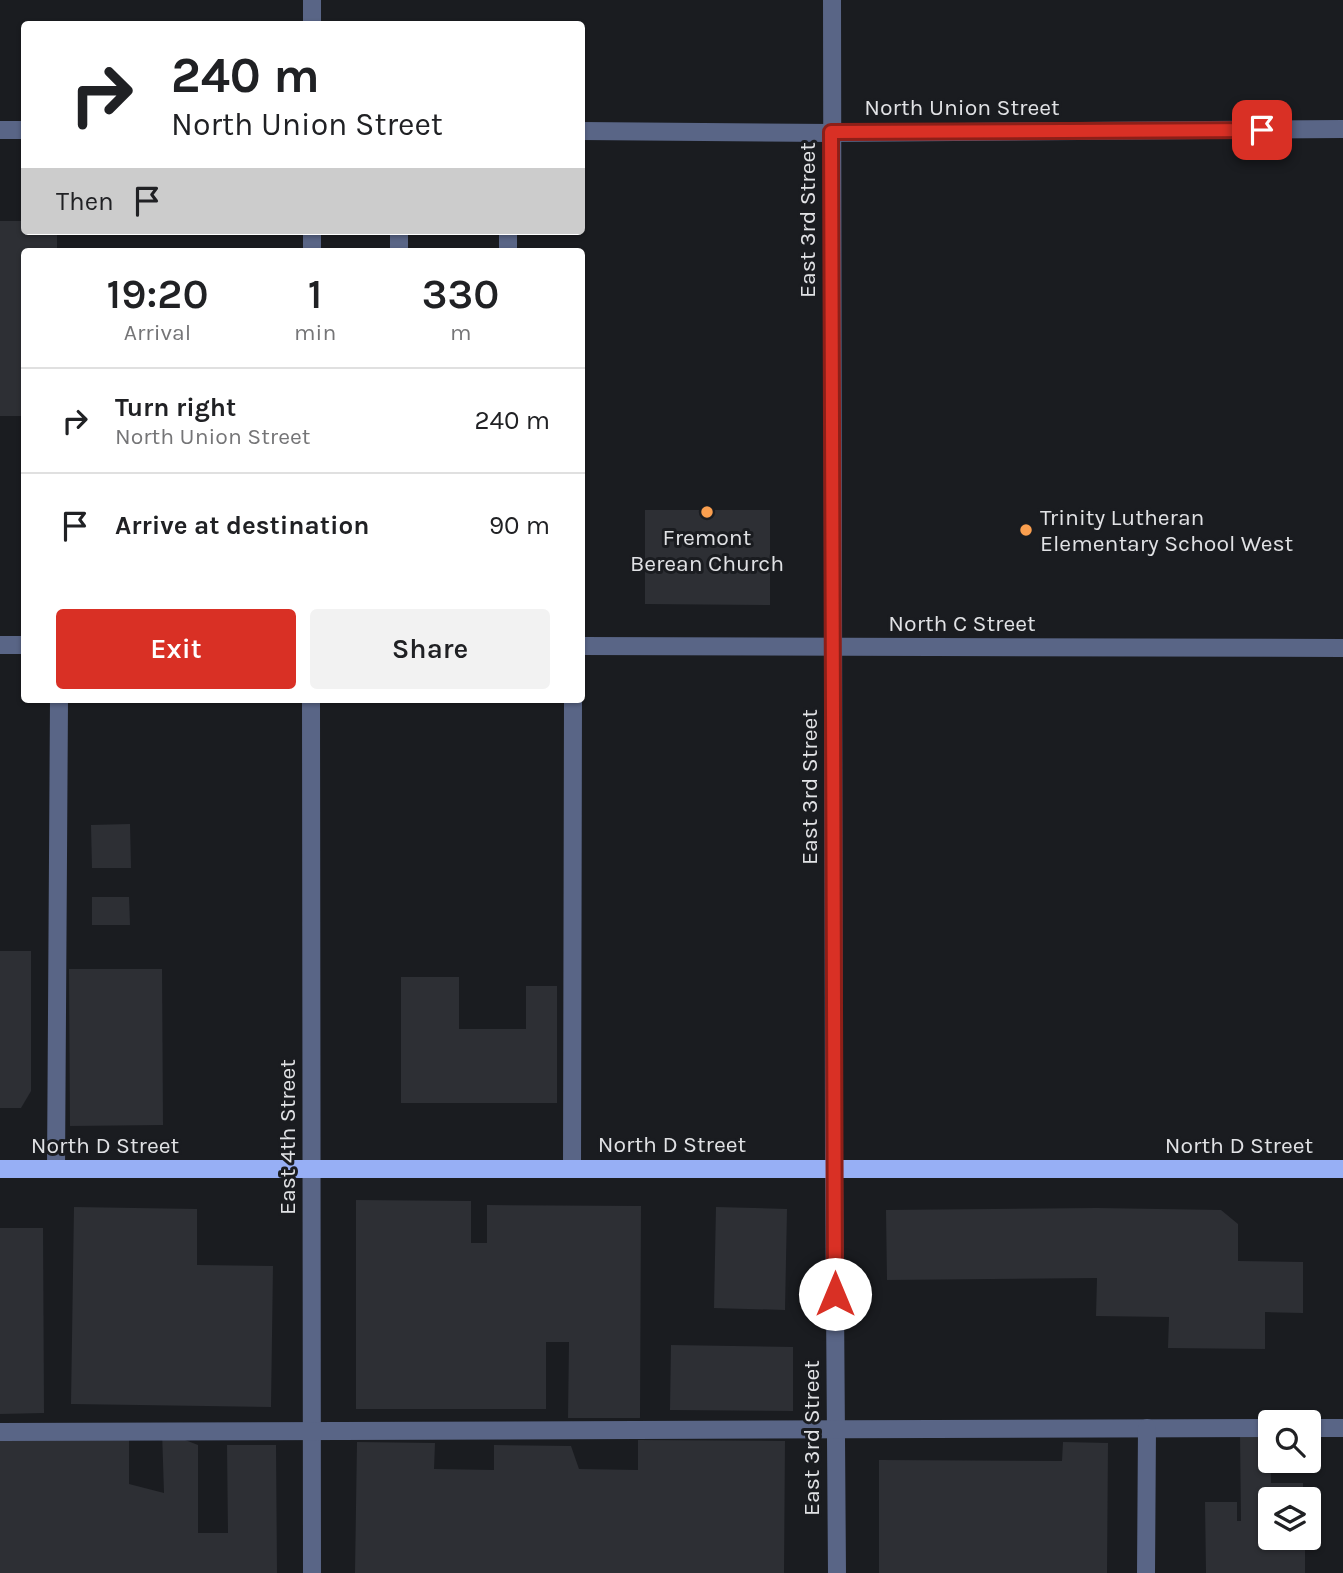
<!DOCTYPE html>
<html lang="en">
<head>
<meta charset="utf-8">
<style>
	:root { --surface:#fff; --page:#f2f2f2; --text:#202124; --muted:#757577; --line:#e0e0e0; --accent:#d93025 }
	body { margin:0; font-family:Karla,sans-serif; background:var(--page); color:var(--text); height:100vh; display:flex; flex-direction:column; font-size:26px; white-space:nowrap }
	* { box-sizing:border-box; margin:0 }
	p { font-size:23px; color:var(--muted) }
	.icon { flex:none; width:38px; height:38px; fill:none; stroke:currentColor; stroke-width:2; stroke-linecap:round; stroke-linejoin:round }
	.map { position:relative; flex:1; overflow:hidden }
	.panel { position:absolute; left:21px; top:248px; width:564px; height:455px; display:flex; flex-direction:column; background:var(--surface); border-radius:7px; box-shadow:0 2px 5px #0004 }
	.panel>* { flex:none }
	.banner { position:absolute; left:21px; top:21px; width:564px; height:214px; border-radius:7px; box-shadow:0 2px 5px #0004; background:#fff; color:var(--text); overflow:hidden }
	.buttons { position:absolute; left:1258px; top:1410px; display:grid; gap:14px }
	.buttons a { display:grid; place-items:center; width:63px; height:63px; border-radius:7px; background:var(--surface); box-shadow:0 2px 5px #0004; font-size:35px }
	.pin { position:absolute; display:grid; place-items:center; width:60px; height:60px; color:#fff; margin:-30px; border-radius:14px; box-shadow:0 4px 10px #0006 }
	.me { position:absolute; width:77px; margin:-38px; rotate:0deg; stroke-linejoin:round; filter:drop-shadow(0 0 5px #0008) }
	.turn { display:flex; align-items:center; gap:24px; height:147px; padding:0 35px; font-size:32px }
	.turn .icon { width:91px; height:91px; stroke-width:2.5 }
	.turn b { display:block; font-size:49px; line-height:60px }
	.then { display:flex; align-items:center; height:66px; padding:0 35px; background:#0003; gap:14px; font-size:26px }
	.eta { display:flex; justify-content:space-evenly; align-items:center; height:119px; text-align:center }
	.eta b { font-size:42px; font-weight:600; line-height:49px }
	.button { display:flex; gap:14px; margin-top:auto; padding:14px 35px }
	.button a { flex:1; height:80px; border-radius:7px; background:var(--accent); color:#fff; font-size:28px; font-weight:600; line-height:80px; text-align:center }
	.button a+a { background:var(--page); color:var(--text) }
	ul { padding:0; list-style:none }
	li { display:flex; align-items:center; gap:21px; height:105px; padding:0 35px; border-top:2px solid var(--line) }
	li div { flex:1 }
	li b { display:block; font-size:26px }
	li em { font-style:normal }
	.map>svg:first-child { display:block }
	.building { fill:#2d2f34 }
	.lines { fill:none; stroke-linecap:round; stroke-linejoin:round }
	.minor { stroke:#596586; stroke-width:18 }
	.major { stroke:#97aff5; stroke-width:18 }
	.route-casing { stroke:#8d1f18; stroke-width:18 }
	.route { stroke:#d93025; stroke-width:12 }
	.poi-dot { fill:#fa9f4f; stroke:#1a1c20; stroke-width:2.5 }
	.labels { text-anchor:middle; stroke-width:6; stroke-linejoin:round; paint-order:stroke }
	.street-label { font-size:23px; fill:#e1e2e5; stroke:#1a1c20 }
	.poi-label { font-size:23px; fill:#e1e2e5; stroke:#1a1c20; text-anchor:start }
</style>
</head>
<body>
<div class="map">
<svg width="1343" height="1573" viewBox="0 0 1343 1573">
	<rect width="100%" height="100%" fill="#1a1c20"/>
	<!-- building -->
	<g class="building">
		<path d="M0,221H24V231H57V252H24V416H0Z"/>
		<path d="M645,510H770V605L645,604Z"/>
		<path d="M130,824L131,868H92L91,825Z"/>
		<path d="M92,897H129L130,925H92Z"/>
		<path d="M0,951H31V1091L21,1108H0Z"/>
		<path d="M69,969H162L163,1125L70,1126Z"/>
		<path d="M401,977H459V1029H526V986H557V1103H401Z"/>
		<path d="M356,1200L471,1201V1243H487V1205L641,1206L640,1418H568L569,1342H546V1409H356Z"/>
		<path d="M74,1207L197,1209V1265L273,1266L271,1407L71,1404Z"/>
		<path d="M716,1207L787,1209L785,1310L714,1308Z"/>
		<path d="M1097,1208L1221,1210L1238,1224V1261L1303,1262V1313L1265,1312V1349L1168,1348L1169,1317L1096,1316L1097,1278L887,1280L886,1210Z"/>
		<path d="M0,1228H43L44,1413L0,1414Z"/>
		<path d="M671,1345L793,1347V1411L670,1410Z"/>
		<path d="M162,1431L198,1445V1533H228L227,1445H276L277,1573H0V1439L129,1437V1484L164,1493Z"/>
		<path d="M1240,1434H1270L1271,1483H1303V1500H1270V1538H1305V1573H1206L1205,1502H1237V1521H1241Z"/>
		<path d="M638,1440L785,1441L784,1573H355L357,1442L435,1443L434,1469L494,1470V1445L571,1446L579,1469L638,1470Z"/>
		<path d="M1063,1442L1108,1443L1107,1573H879V1460L1062,1461Z"/>
	</g>
	<g class="lines">
		<!-- minor -->
		<g class="minor">
			<path d="M832,0L834,1169L837,1573"/>
			<path d="M312,24V0"/>
			<path d="M0,130H24"/>
			<path d="M581,131L831,133L1343,129"/>
			<path d="M312,252V231"/>
			<path d="M399,252V231"/>
			<path d="M508,252V231"/>
			<path d="M0,645H24"/>
			<path d="M581,646L1343,648"/>
			<path d="M311,700L312,1573"/>
			<path d="M572,1168L573,700"/>
			<path d="M56,1169L59,700"/>
			<path d="M1309,1428H1343"/>
			<path d="M0,1432L1270,1428"/>
			<path d="M1146,1573L1147,1428"/>
		</g>
		<!-- major -->
		<path class="major" d="M0,1169H1343"/>
	</g>
	<g class="lines">
		<!-- route casing -->
		<g class="route-casing">
			<path id="route" d="M835,1294L831,132L1262,130"/>
		</g>
		<!-- route -->
		<use href="#route" class="route"/>
	</g>
	<!-- markers -->
	<g class="poi-dot">
		<circle cx="707" cy="512" r="7"/>
		<circle cx="1026" cy="530" r="7"/>
	</g>
	<g class="labels">
		<!-- street labels -->
		<g class="street-label">
			<text x="962" y="115">North Union Street</text>
			<text transform="translate(807 220) rotate(-90)" y="8">East 3rd Street</text>
			<text x="962" y="631">North C Street</text>
			<text transform="translate(809 787) rotate(-90)" y="8">East 3rd Street</text>
			<text transform="translate(287 1137) rotate(-90)" y="8">East 4th Street</text>
			<text x="672" y="1152">North D Street</text>
			<text x="105" y="1153">North D Street</text>
			<text x="1239" y="1153">North D Street</text>
			<text transform="translate(811 1438) rotate(-90)" y="8">East 3rd Street</text>
		</g>
		<!-- poi labels -->
		<g class="poi-label">
			<text x="1040" y="525">Trinity Lutheran<tspan x="1040" dy="26">Elementary School West</tspan></text>
			<text x="707" y="545" text-anchor="middle">Fremont<tspan x="707" dy="26">Berean Church</tspan></text>
		</g>
	</g>
</svg>
<div class="buttons">
<a><svg class="icon" aria-label="search" viewBox="0 0 24 24"><circle cx="10" cy="10" r="6"/><path d="M15 15l6 6"/></svg></a>
<a><svg class="icon" aria-label="layers" viewBox="0 0 24 24"><path d="M12 4l9 5-9 5-9-5zM3 14l9 5 9-5"/></svg></a>
</div>
<div class="pin" style="left:1262px;top:130px;background:#d93025"><svg class="icon" aria-label="arrive" viewBox="0 0 24 24"><path d="M6 21V4h12l-3 4 3 4H6"/></svg></div>
<svg class="me" style="left:835px;top:1294px" viewBox="-20 -20 40 40"><circle r="19" fill="#fff"/><path d="M0-13L10 11 0 6-10 11z" fill="#d93025"/></svg>
<div class="banner">
<div class="turn"><svg class="icon" aria-label="right" viewBox="0 0 24 24"><path d="M7 20v-9h11M14 6l5 5-5 5"/></svg><div><b>240 m</b>North Union Street</div></div>
<div class="then">Then<svg class="icon" aria-label="arrive" viewBox="0 0 24 24"><path d="M6 21V4h12l-3 4 3 4H6"/></svg></div>
</div>
<section class="panel">
<div class="eta">
<div><b>19:20</b><p>Arrival</p></div>
<div><b>1</b><p>min</p></div>
<div><b>330</b><p>m</p></div>
</div>
<ul>
<li><svg class="icon" aria-label="right" viewBox="0 0 24 24"><path d="M7 20v-9h11M14 6l5 5-5 5"/></svg><div><b>Turn right</b><p>North Union Street</p></div><em>240 m</em></li>
<li><svg class="icon" aria-label="arrive" viewBox="0 0 24 24"><path d="M6 21V4h12l-3 4 3 4H6"/></svg><div><b>Arrive at destination</b></div><em>90 m</em></li>
</ul>
<div class="button"><a>Exit</a><a>Share</a></div>
</section>
</div>
</body>
</html>
